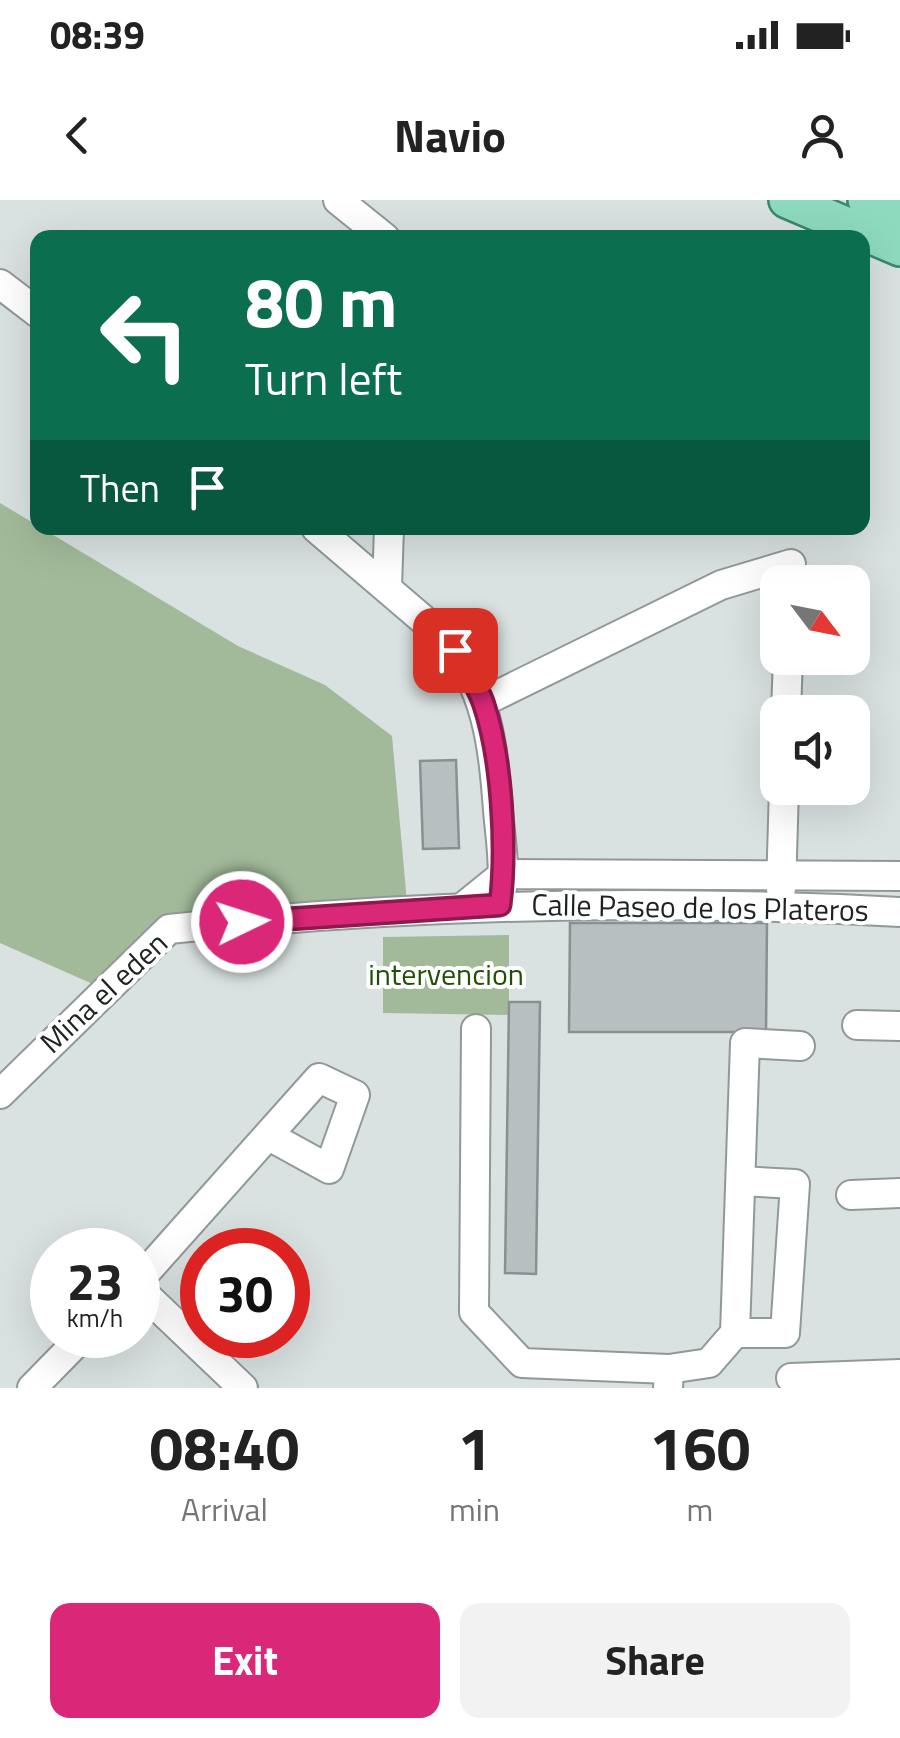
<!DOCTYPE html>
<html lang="en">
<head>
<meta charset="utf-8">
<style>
	:root { --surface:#fff; --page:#f2f2f2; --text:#222; --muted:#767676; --accent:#db2777 }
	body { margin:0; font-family:"Titillium Web",sans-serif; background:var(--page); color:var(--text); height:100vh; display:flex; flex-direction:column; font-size:38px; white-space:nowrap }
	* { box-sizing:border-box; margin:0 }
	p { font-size:32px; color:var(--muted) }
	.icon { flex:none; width:55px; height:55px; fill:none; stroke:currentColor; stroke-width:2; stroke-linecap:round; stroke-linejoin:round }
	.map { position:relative; height:1188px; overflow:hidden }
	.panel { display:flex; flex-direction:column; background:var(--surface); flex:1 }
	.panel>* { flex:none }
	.hud { position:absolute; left:30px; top:30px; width:840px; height:305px; border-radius:20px; box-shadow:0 10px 40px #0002; background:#0b6e4f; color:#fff; overflow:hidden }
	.needle { width:65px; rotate:122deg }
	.fabs { position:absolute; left:760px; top:365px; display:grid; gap:20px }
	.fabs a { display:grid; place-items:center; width:110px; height:110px; border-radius:20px; background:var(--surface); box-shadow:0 10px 40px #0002; font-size:50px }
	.speed { position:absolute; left:30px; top:1028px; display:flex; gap:20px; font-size:50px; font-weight:700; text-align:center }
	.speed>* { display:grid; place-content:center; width:130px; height:130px; border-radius:50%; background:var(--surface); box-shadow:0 10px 40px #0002; line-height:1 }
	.speed small { font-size:25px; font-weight:400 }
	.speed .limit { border:15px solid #d22; background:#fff; color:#111 }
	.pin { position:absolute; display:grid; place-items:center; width:85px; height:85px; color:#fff; margin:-42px; border-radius:20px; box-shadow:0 5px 15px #0006 }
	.me { position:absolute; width:110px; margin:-55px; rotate:86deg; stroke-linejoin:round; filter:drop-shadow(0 0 8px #0008) }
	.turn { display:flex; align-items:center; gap:35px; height:210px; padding:0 50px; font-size:45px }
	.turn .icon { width:130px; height:130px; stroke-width:2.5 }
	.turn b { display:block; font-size:70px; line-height:85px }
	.then { display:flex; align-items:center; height:95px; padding:0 50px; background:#0003; gap:20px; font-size:38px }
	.eta { display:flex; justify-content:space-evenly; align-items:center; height:170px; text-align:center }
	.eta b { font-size:60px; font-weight:700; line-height:70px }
	.cta { display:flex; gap:20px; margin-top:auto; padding:20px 50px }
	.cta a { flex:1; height:115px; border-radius:20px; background:var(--accent); color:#fff; font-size:40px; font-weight:700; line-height:115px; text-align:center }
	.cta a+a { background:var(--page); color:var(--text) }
	.status { display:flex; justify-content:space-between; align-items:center; height:70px; padding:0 50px; background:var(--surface); direction:ltr }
	.status svg { height:28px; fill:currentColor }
	header { display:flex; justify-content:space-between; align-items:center; height:130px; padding:0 50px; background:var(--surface); font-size:45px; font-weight:700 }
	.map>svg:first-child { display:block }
	.green { fill:#a2ba9a }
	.building { fill:#b8bfc1; stroke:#899092; stroke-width:2.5 }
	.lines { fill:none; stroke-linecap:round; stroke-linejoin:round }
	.minor-casing { stroke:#919998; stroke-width:32 }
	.major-casing { stroke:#368a6b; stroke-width:40 }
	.minor { stroke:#fff; stroke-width:28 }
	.major { stroke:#8edabe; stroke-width:35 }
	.route-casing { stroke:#8e194d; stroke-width:25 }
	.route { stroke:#db2777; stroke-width:18 }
	.labels { text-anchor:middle; stroke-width:8; stroke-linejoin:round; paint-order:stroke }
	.street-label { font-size:30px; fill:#1f2222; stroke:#fff }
	.park-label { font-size:30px; fill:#205006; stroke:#fff }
</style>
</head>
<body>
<div class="status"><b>08:39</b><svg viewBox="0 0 49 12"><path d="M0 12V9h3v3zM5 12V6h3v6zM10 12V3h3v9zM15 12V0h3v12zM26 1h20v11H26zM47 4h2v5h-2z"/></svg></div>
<header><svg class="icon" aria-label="back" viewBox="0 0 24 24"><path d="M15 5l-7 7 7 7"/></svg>Navio<svg class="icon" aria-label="person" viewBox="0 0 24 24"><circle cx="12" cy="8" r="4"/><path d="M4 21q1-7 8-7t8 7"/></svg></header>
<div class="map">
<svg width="900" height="1188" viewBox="0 0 900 1188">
	<rect width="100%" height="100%" fill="#d9e1e1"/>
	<!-- green -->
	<g class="green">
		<path d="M0,303L238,446L325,485L392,536L407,702L169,721L95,785L0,743Z"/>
		<path d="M509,735V815L383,813V737Z"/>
	</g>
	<!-- building -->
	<g class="building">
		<path d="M456,560L459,648L423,649L420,561Z"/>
		<path d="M570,723H767L766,832H569Z"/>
		<path d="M509,802H540L536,1074L505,1073Z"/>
	</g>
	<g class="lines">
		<!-- minor casing -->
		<g class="minor-casing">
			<g id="minor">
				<path d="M338,0L385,38"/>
				<path d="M0,84L38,113"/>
				<path d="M316,328L440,434C487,484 493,544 498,610C500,636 505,663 502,688"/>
				<path d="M387,387L389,328"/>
				<path d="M483,502L721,385L791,364L790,382"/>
				<path d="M786,512L788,458"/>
				<path d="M781,689L784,588"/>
				<path d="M462,708L504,674L900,676"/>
				<path d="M857,825L900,826"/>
				<path d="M476,829L474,1112L522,1163L669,1169L668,1188"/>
				<path d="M0,894L169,729C412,704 656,699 900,712"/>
				<path d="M851,995L900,993"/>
				<path d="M138,1081L319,878L355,895L329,969L269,936"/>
				<path d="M138,1088L243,1188"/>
				<path d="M735,1133H785L795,984L741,981"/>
				<path d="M669,1169L709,1163L735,1133L745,843L800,846"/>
				<path d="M791,1178L900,1174"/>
				<path d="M32,1188L84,1135"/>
			</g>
		</g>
		<!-- major casing -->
		<g class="major-casing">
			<g id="major">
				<path d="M787,0L900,48"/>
				<path d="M866,0L900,14"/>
			</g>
		</g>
		<!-- minor -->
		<use href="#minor" class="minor"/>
		<!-- major -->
		<use href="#major" class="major"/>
	</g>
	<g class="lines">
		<!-- route casing -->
		<g class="route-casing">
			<path id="route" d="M242,722L500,705C507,649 502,559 484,505C478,486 465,468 455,450"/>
		</g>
		<!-- route -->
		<use href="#route" class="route"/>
	</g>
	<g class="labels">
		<!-- street labels -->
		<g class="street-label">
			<text transform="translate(700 708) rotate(1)" y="10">Calle Paseo de los Plateros</text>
			<text transform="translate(104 793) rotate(-43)" y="10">Mina el eden</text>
		</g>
		<!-- park labels -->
		<g class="park-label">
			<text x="446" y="785">intervencion</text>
		</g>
	</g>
</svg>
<div class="fabs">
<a><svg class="needle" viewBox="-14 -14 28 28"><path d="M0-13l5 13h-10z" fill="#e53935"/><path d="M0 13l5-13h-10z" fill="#767676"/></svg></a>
<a><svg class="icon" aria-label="sound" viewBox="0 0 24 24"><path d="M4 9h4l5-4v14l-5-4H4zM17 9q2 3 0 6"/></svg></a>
</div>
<div class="speed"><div>23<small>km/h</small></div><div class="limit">30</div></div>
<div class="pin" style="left:455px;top:450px;background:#d93025"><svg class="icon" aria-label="arrive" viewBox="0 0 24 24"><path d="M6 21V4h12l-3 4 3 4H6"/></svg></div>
<svg class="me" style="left:242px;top:722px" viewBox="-20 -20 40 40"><circle r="17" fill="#db2777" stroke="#fff" stroke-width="3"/><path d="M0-11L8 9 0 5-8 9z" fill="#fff"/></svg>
<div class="hud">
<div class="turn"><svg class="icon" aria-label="left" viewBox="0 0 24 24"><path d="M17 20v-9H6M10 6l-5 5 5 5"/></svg><div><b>80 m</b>Turn left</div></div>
<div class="then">Then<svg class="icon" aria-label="arrive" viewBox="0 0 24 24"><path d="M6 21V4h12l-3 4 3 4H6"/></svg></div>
</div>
</div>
<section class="panel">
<div class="eta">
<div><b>08:40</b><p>Arrival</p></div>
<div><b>1</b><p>min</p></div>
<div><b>160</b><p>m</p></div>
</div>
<div class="cta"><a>Exit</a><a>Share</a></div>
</section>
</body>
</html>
